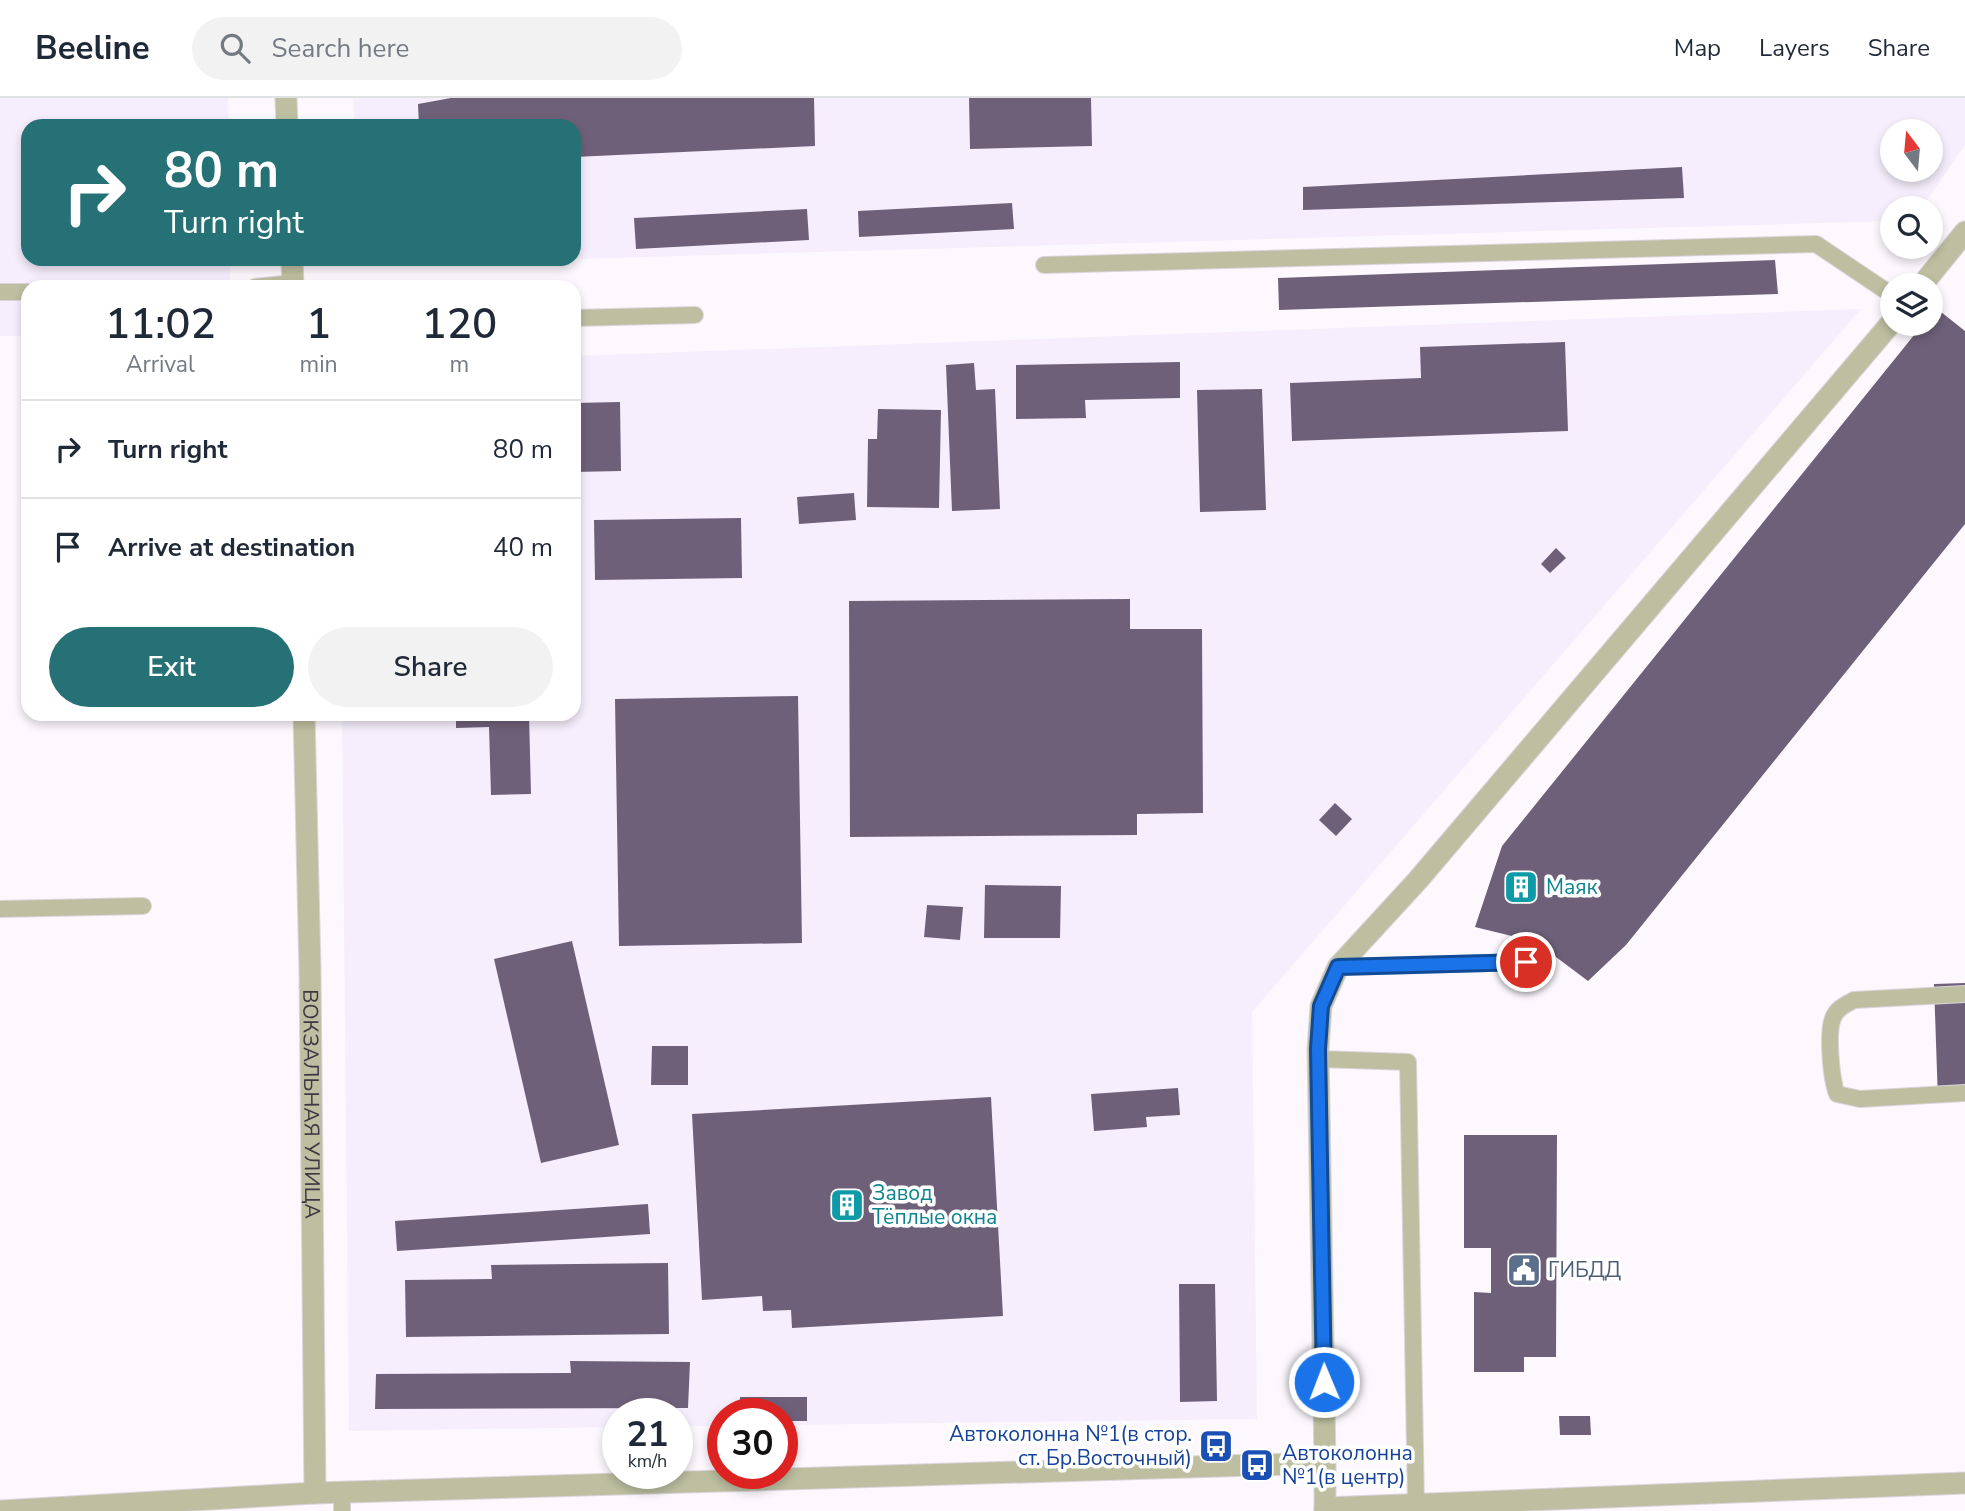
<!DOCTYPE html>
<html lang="en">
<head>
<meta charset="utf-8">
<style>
	:root { --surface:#fff; --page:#f2f2f3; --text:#1f2937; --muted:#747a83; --line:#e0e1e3; --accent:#267176 }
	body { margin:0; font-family:"Nunito Sans",sans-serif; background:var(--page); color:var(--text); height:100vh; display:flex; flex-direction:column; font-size:26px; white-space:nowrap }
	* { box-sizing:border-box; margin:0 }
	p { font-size:23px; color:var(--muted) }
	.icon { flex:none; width:38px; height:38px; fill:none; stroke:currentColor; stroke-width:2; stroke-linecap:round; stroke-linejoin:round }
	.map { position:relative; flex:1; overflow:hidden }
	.drawer { position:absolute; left:21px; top:182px; width:560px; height:441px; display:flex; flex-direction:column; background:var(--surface); border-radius:21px; box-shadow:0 4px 10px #0003 }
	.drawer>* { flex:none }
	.guide { position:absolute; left:21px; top:21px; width:560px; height:147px; border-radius:21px; box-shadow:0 4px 10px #0003; background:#267176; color:#fff; overflow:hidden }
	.needle { width:46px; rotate:344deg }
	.controls { position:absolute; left:1880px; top:21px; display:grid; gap:14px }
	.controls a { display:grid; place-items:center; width:63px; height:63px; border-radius:50%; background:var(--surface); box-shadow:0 4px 10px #0003; font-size:35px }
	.speed { position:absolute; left:602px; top:1300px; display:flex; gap:14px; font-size:35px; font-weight:700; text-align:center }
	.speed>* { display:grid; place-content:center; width:91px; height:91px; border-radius:50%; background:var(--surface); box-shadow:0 4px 10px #0003; line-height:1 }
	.speed small { font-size:18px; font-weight:400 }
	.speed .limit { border:10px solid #d22; background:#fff; color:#111 }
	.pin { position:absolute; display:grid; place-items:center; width:60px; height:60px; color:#fff; margin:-30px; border:4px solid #fff; border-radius:50%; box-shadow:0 2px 7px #0007 }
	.me { position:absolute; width:77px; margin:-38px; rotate:359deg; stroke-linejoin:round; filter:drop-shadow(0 0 5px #0008) }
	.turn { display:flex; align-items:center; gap:24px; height:147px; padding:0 28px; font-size:32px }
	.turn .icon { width:91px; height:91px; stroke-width:2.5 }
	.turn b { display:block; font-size:49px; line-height:60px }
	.eta { display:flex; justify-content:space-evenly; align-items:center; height:119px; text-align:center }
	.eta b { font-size:42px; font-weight:600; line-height:49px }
	.cta { display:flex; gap:14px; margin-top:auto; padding:14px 28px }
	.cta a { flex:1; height:80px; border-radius:42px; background:var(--accent); color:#fff; font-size:28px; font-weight:600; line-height:80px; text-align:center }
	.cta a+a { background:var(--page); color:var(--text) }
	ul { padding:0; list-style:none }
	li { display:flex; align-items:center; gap:21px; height:98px; padding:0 28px; border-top:2px solid var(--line) }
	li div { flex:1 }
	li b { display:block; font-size:26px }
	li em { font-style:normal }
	header { display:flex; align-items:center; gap:42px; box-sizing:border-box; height:98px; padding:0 35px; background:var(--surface); border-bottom:2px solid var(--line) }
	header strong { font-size:33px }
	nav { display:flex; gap:38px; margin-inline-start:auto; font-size:24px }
	.search { width:490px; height:63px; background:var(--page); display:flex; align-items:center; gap:18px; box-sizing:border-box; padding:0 24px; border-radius:38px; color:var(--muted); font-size:26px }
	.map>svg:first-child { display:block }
	.built { fill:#f6eefc; fill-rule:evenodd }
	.building { fill:#6e6079 }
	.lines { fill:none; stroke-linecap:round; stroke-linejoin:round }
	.service-casing { stroke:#dad5dd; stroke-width:18 }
	.minor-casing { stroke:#dad5dd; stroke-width:23 }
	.tertiary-casing { stroke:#dad5dd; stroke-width:23 }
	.service { stroke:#bdbfa0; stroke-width:16 }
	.minor { stroke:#bdbfa0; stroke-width:21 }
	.tertiary { stroke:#bdbfa0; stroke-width:21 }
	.route-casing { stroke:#114b97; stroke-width:18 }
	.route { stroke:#1a73e8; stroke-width:12 }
	.labels { text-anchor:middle; stroke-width:7; stroke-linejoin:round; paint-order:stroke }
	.culture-label { font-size:21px; fill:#0d838f; stroke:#fff; text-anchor:start }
	.street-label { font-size:21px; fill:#3e3844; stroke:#fff }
	.service-label { font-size:21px; fill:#4e5e75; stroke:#fff; text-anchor:start }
	.transit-label { font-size:21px; fill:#164399; stroke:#fff; text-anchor:end }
</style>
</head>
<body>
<header>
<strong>Beeline</strong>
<div class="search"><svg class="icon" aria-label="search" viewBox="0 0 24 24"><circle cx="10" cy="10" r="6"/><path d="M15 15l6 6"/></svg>Search here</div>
<nav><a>Map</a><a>Layers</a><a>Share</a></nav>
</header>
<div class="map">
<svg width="1965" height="1413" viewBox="0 0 1965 1413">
	<rect width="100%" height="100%" fill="#fcf8fe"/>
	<!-- built -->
	<g class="built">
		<path d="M0,0H228L229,28H28V161H230V189H28V238H0Z"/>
		<path d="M353,0H1965V47L1921,110H1892V123L574,161V28H355ZM1892,33H1930V72H1892Z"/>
		<path d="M360,161H561L361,167Z"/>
		<path d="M1861,211L1252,914L1257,1321L782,1327V1316H723V1328H677V1316H618V1329L349,1333L342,616H574V258Z"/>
	</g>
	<!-- building -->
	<g class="building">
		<path d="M451,0H814L815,48L574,59V28H419L418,6Z"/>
		<path d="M969,0H1091L1092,48L970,51Z"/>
		<path d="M1682,69L1684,100L1303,112V89Z"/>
		<path d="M1012,105L1014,131L859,139L858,113Z"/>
		<path d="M807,111L809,142L636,151L634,120Z"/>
		<path d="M1775,162L1778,196L1279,212L1278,180Z"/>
		<path d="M1936,210L1965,233V426L1626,847L1588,883L1536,844L1475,829L1502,748L1923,226H1930V217Z"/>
		<path d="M1565,244L1568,333L1292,343L1290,285L1421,280L1420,249Z"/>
		<path d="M1180,264V300L1085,302L1086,320L1016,321V267Z"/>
		<path d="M974,265L976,292L995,291L1000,411L952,413L946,267Z"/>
		<path d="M1262,291L1266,412L1200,414L1197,292Z"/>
		<path d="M620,304L621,373L574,374V305Z"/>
		<path d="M878,311L941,312L939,410L867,409L868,341H877Z"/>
		<path d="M854,395L856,422L799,426L797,399Z"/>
		<path d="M741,420L742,480L595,482L594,422Z"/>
		<path d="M1556,450L1566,460L1550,475L1541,466Z"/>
		<path d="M1130,501V531H1202L1203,715L1137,716V737L850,739L849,503Z"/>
		<path d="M798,598L802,845L619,848L615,601Z"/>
		<path d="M456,616H529L531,696L491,697L489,629L456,630Z"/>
		<path d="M1335,705L1352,721L1336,738L1319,722Z"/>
		<path d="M985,787L1061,788L1060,840H984Z"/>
		<path d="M927,807L963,809L960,842L924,839Z"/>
		<path d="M572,843L619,1047L541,1065L494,861Z"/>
		<path d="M1965,885V1002L1938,1003L1934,886Z"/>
		<path d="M652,948H688V987H651Z"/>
		<path d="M1178,990L1180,1017L1146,1019L1147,1029L1094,1033L1091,996Z"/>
		<path d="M991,999L1003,1218L792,1230L791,1212L763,1213L762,1198L702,1202L692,1016Z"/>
		<path d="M1464,1037H1557L1556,1259H1524V1274H1474V1194L1491,1195V1150H1464Z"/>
		<path d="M648,1106L650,1136L397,1153L395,1123Z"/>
		<path d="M668,1165L669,1236L406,1239L405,1182L492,1181L491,1167Z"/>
		<path d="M1179,1186H1215L1217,1303L1180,1304Z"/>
		<path d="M570,1263L690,1264L688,1310L375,1311L376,1276L571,1275Z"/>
		<path d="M740,1299H807V1323H782V1316H740Z"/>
		<path d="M1559,1318H1590L1591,1337H1560Z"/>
	</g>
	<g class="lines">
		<!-- service casing -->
		<g class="service-casing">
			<g id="service">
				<path d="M1044,167L1816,146L1892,197"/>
				<path d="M255,189L293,185"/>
				<path d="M0,194H28"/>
				<path d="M574,220L695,217"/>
				<path d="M0,811L143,808"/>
				<path d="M1338,869L1526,864"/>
				<path d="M1965,896L1854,902C1845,907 1837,910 1833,920C1827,935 1831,981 1837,996L1860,1001L1965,995"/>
				<path d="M1319,961L1408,964L1416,1406"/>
				<path d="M342,1394V1413"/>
			</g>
		</g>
		<!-- minor casing -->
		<g class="minor-casing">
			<g id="minor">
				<path d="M1922,187L1965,134"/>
				<path d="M1325,1365L1318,951L1321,908L1338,869L1418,782L1892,224"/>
				<path d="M1325,1410L1965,1385"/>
			</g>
		</g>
		<!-- tertiary casing -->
		<g class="tertiary-casing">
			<g id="tertiary">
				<path d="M286,0L287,28"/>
				<path d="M292,161L293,189"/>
				<path id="s1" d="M304,616L310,873L315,1395"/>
				<path d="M1,1413L315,1395L1325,1365V1413"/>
			</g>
		</g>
		<!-- service -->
		<use href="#service" class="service"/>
		<!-- minor -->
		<use href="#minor" class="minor"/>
		<!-- tertiary -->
		<use href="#tertiary" class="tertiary"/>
	</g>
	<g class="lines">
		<!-- route casing -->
		<g class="route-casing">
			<path id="route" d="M1324,1284L1318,951L1321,908L1338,869L1526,864"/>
		</g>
		<!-- route -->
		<use href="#route" class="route"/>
	</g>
	<!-- icons -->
	<defs>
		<g id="building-square" transform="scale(1.75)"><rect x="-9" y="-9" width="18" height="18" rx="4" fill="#0f9aa8" stroke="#fff"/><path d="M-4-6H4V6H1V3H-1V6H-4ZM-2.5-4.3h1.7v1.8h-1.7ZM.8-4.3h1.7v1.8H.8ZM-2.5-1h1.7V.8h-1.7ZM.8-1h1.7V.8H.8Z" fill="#fff"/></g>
		<g id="civic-square" transform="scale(1.75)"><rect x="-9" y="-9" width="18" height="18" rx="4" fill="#5c6f8a" stroke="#fff"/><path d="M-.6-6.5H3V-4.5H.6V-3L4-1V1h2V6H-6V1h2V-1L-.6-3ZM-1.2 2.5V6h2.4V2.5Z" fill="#fff"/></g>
		<g id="bus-square" transform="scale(1.75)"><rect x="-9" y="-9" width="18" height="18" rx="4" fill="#1a4fb4" stroke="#fff"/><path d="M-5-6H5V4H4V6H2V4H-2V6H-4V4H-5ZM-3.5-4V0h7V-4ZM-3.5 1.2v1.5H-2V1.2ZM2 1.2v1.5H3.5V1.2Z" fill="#fff"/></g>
	</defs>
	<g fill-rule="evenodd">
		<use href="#building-square" x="1521" y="789"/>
		<use href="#building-square" x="847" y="1107"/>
		<use href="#civic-square" x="1524" y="1172"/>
		<use href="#bus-square" x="1216" y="1348"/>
		<use href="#bus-square" x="1257" y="1367"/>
	</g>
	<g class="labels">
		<!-- culture labels -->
		<g class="culture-label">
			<text x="1546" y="796">Маяк</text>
			<text x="872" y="1102">Завод<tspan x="872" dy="24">Тёплые окна</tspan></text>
		</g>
		<!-- street labels -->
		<g class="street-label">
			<text dy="7" stroke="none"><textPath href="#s1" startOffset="390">ВОКЗАЛЬНАЯ УЛИЦА</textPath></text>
		</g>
		<!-- service labels -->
		<g class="service-label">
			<text x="1548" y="1179">ГИБДД</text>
		</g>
		<!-- transit labels -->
		<g class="transit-label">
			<text x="1192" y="1343">Автоколонна №1(в стор.<tspan x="1192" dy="24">ст. Бр.Восточный)</tspan></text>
			<text x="1282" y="1362" text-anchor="start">Автоколонна<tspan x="1282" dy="24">№1(в центр)</tspan></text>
		</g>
	</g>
</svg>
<div class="controls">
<a><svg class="needle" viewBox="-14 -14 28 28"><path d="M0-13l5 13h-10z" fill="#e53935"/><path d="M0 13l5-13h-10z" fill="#747a83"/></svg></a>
<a><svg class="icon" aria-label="search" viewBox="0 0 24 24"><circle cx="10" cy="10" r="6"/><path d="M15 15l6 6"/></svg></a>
<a><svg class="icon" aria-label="layers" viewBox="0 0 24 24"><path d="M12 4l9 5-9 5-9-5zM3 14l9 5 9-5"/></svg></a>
</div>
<div class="speed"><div>21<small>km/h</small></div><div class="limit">30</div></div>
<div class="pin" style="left:1526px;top:864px;background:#d93025"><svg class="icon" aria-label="arrive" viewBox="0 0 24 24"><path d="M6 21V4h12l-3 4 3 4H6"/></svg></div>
<svg class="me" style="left:1324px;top:1284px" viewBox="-20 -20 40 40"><circle r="17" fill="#1a73e8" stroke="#fff" stroke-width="3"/><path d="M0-11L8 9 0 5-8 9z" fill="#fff"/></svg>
<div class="guide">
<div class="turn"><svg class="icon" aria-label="right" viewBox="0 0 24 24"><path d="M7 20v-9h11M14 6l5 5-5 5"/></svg><div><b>80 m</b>Turn right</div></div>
</div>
<section class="drawer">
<div class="eta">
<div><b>11:02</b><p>Arrival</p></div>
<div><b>1</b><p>min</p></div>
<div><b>120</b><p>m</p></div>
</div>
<ul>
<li><svg class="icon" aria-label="right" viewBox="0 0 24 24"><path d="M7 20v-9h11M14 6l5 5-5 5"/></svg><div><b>Turn right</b></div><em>80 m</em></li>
<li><svg class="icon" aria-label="arrive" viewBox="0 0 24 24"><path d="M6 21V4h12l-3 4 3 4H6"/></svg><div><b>Arrive at destination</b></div><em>40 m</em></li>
</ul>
<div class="cta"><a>Exit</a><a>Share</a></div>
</section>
</div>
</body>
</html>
